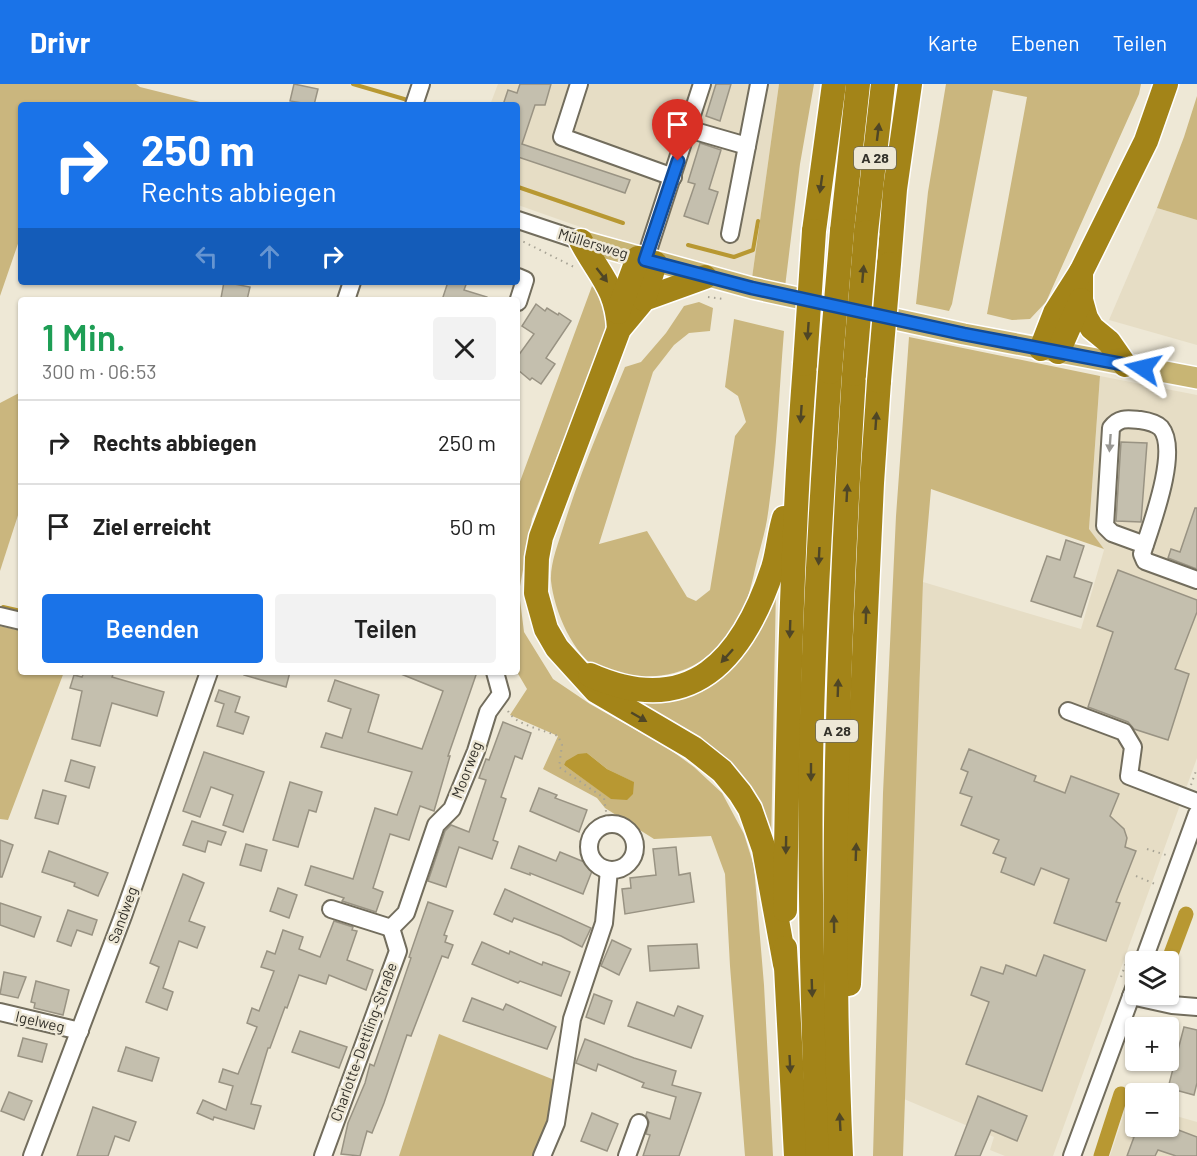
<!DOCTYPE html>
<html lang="de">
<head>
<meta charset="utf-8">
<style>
	:root { --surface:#fff; --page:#f2f2f2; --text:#222; --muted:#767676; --line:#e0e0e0; --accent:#1a73e8 }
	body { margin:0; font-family:Barlow,sans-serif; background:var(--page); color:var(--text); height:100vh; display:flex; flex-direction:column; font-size:22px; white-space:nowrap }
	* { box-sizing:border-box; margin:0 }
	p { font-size:20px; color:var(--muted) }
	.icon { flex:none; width:33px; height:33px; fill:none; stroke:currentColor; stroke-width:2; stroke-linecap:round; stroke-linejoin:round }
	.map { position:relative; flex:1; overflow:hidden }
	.details { position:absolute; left:18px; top:213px; width:502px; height:378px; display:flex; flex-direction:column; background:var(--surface); border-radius:6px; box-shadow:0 2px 4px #0004 }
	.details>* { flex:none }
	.top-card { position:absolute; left:18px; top:18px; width:502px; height:183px; border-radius:6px; box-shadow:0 2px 4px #0004; background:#1a73e8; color:#fff; overflow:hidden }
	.buttons { position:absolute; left:1125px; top:867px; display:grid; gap:12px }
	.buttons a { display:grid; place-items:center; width:54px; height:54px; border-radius:6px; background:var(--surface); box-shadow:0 2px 4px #0004; font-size:30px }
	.pin { position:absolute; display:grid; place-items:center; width:51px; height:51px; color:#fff; margin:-62px -26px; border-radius:50% 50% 50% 0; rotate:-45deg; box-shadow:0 0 6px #0007 }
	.pin .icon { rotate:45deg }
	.me { position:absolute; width:66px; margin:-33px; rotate:280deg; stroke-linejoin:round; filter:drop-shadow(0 0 4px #0008) }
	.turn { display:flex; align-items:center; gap:21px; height:126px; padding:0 24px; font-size:27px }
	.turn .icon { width:78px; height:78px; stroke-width:2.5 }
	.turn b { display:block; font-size:42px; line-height:51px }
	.lanes { display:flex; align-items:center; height:57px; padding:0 24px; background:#0003; justify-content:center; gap:30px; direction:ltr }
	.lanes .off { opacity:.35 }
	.round { display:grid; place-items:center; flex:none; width:63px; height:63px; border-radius:6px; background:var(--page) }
	.summary { display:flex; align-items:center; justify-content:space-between; height:102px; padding:0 24px }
	h1 { font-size:36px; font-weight:600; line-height:45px; color:#1e9e55 }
	.action { display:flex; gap:12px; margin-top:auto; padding:12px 24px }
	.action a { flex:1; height:69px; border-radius:6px; background:var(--accent); color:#fff; font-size:24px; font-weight:600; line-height:69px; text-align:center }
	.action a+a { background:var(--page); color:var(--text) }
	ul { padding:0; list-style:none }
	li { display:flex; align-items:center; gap:18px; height:84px; padding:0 24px; border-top:2px solid var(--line) }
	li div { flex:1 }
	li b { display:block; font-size:22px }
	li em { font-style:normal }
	header { display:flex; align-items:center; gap:36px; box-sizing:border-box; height:84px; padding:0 30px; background:var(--accent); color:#fff }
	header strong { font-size:28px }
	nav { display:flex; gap:33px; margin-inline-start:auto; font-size:21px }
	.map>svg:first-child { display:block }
	.built { fill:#e6ddc5 }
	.green { fill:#cab67e; fill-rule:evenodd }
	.water { fill:#b89832 }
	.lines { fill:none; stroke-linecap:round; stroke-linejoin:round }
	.stream { stroke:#b89832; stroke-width:4 }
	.canal { stroke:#b89832; stroke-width:15 }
	.building { fill:#c4bfae; stroke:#999383; stroke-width:1.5 }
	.minor-casing { stroke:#726d5d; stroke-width:20 }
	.major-casing { stroke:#fff; stroke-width:24 }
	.highway-casing { stroke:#fff; stroke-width:27 }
	.path { stroke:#a7a395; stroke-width:2; stroke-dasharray:1.5 4.5; stroke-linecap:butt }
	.minor { stroke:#fff; stroke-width:16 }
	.major { stroke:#c8b574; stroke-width:21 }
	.highway { stroke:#a38418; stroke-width:24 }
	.highway-bridge-casing { stroke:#fff; stroke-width:27; stroke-linecap:butt }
	.highway-bridge { stroke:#a38418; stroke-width:24 }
	.oneway { fill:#4f4626 }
	.oneway2 { fill:#999894 }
	.route-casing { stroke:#114b97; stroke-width:15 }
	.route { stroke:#1a73e8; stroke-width:10 }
	.labels { text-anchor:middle; stroke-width:5; stroke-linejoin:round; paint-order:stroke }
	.shield { fill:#eee8d6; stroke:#6b685e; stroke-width:1.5 }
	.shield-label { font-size:14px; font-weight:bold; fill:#33312a }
	.street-label { font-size:15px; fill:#33312a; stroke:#eee8d6 }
</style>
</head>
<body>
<header>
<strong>Drivr</strong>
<nav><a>Karte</a><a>Ebenen</a><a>Teilen</a></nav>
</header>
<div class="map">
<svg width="1197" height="1072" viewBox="0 0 1197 1072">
	<rect width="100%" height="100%" fill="#eee8d6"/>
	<!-- built -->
	<g class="built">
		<path d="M498,0H779L752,194L637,163L518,121V21H490Z"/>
		<path d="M1157,124L1197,136V261L1109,236Z"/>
		<path d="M1100,292L1197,311V674L1053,1072H1005L990,1066L994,1053L904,1015L923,498L1081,545L1104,466L1089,446Z"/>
		<path d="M1128,1019L1135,1021L1136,1042H1168L1169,1030L1197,1038V1072H1110Z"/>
	</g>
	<!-- green -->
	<g class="green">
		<path d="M0,0H136L140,3L212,21H21V151L0,212Z"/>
		<path d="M779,0H814L800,80L785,203L752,194Z"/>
		<path d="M946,0H1141L1139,10L1046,218L1030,235L1012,236L987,230L1027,13L993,6L952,220L949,227L916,220L928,108Z"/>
		<path d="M1197,12V136L1157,124L1184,53Z"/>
		<path d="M592,202L607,216L609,233L603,258L532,435L519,508L524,548L553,595L590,620L668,664L694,683L722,709L744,750L754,782L764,901L773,1072H745L730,882L725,790L711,752L654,755L605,724L597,714L543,685L558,652L510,631L527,605L517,588L518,403ZM587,669L607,685L633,698L612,715L564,681Z"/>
		<path d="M699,218L713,224L710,247L689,249L674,261L653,288L599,460L647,447L687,513L696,517L710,506L735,352L746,338L738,312L725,303L734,235L784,247C779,308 777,369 768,429C766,445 761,461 757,477C752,498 748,519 737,538C711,580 676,598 627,591C618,590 607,590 600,586C573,572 554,526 551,497C550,480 558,460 563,444C580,389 603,336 625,283L641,278L666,249L684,222Z"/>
		<path d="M909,253L1100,292L1089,445L1104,465L931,405L923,498L903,1072H873L883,709L896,432Z"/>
		<path d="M21,308V422L0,487V319Z"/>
		<path d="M776,503L771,763L757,727L608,608L677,612Z"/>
		<path d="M0,542L21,547V588H64L8,736L0,735Z"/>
		<path d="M439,950L562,999L542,1072H399Z"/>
	</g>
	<!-- water -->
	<path class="water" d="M587,669L607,685L634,698L633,710L627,716L611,715L564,681L566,677L578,670Z"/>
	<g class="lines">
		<!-- stream -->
		<g class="stream">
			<path d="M353,0L411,17"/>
			<path d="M518,103L623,139"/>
			<path d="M688,161L734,173L753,166L758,137"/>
			<path d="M3,523L21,527"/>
		</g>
		<!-- canal -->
		<g class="canal">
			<path d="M1168,878L1186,830"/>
			<path d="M1101,1072L1121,1010"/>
		</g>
	</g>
	<!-- building -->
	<g class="building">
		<path d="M294,0L318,5L314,21L290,17Z"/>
		<path d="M520,0H551L545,21H535L522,60L630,96L625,109L518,73V21H503L508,6L517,9Z"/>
		<path d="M716,0H731L720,37L706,32Z"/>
		<path d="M700,59L721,66L709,105L718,108L708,140L684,132L695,100L688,98Z"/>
		<path d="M224,198L250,203L247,216L221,214Z"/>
		<path d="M448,198H467L464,206L487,213V216H442Z"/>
		<path d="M536,220L545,227L547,224L558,231L559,229L571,237L546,274L555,280L541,300L532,294L530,296L518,286V272L534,250L522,242Z"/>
		<path d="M1121,358L1147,359L1141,438L1116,437Z"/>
		<path d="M1195,424H1197V485L1168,474L1171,465L1180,468Z"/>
		<path d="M1066,456L1084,462L1074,493L1092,499L1081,533L1031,517L1047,472L1060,476Z"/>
		<path d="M1118,486L1197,516V528L1175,585L1189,590L1168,656L1134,645L1128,638L1088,623L1113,548L1097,542Z"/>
		<path d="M84,588H114L112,593L164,608L157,632L112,619L100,662L72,655L82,607L70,604L74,591L82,593Z"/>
		<path d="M245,588H290L286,603L244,591Z"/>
		<path d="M396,588H477L448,672H450L434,727L420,722L409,756L390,750L373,804L383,808L376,828L342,817L344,814L305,801L311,782L353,795L375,724L397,731L412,688L321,663L326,649L342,654L351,625L328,617L335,596L379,611L368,648L422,665L443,607Z"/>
		<path d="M219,606L240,613L235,628L249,633L243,650L217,642L224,620L215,617Z"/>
		<path d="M503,638L531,649L522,675L515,672L501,713L506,715L493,756L498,758L492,775L459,763L446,803L428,797L445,747L451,741L469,748L486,696L479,694L486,675L489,676Z"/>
		<path d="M969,665L1036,692L1034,697L1065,709L1071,692L1119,710L1110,732L1124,745L1127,754L1125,763L1136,767L1116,818L1120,819L1106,857L1054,839L1069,795L1041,784L1034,801L1001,788L1006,774L993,769L999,756L961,741L972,713L960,709L968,688L961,685Z"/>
		<path d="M204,668L264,688L243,748L223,741L233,711L211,703L200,733L183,727Z"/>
		<path d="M71,676L95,683L89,704L65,697Z"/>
		<path d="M290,698L322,708L316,728L309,726L298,763L273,756Z"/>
		<path d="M539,704L557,711L555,714L587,726L579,748L530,727Z"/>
		<path d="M43,706L66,712L58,740L35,734Z"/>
		<path d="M192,737L226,748L221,761L208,757L205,768L183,761Z"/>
		<path d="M0,756L13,761L2,793H0Z"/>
		<path d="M246,760L267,766L261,787L240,781Z"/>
		<path d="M519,762L556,777L560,768L594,782L583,810L530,789V791L511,784Z"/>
		<path d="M676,763L679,791L690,789L694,818L625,830L622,805L631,804L630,794L656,791L653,765Z"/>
		<path d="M49,767L108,789L98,812L74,802L75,799L42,788Z"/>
		<path d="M183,790L204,799L189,837L205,843L197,864L179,857L163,904L173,908L167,926L146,918L159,883L150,879Z"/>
		<path d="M278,804L297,811L289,834L270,827Z"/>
		<path d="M505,805L591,844L582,863L561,852L514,834L512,838L494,830Z"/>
		<path d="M428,818L453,827L444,851L447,852L445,858L453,861L448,874L442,872L411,952L407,951L384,1019L372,1049L367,1047L360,1072L341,1070L348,1039L365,999L370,980L374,982L411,874L409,873Z"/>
		<path d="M0,819L41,833L34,853L0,841Z"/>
		<path d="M68,826L97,836L92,851L77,846L71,862L57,857Z"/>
		<path d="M334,837L353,843L352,846L357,847L347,876L373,886L366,906L329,891L326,900L299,891L287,924L285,923L270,964H268L251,1020L261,1022L254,1045L214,1033L213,1036L197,1029L203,1016L226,1026L233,1002L219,998L223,985L238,990L257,943L247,939L252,924L259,927L274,887L261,883L267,867L275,870L283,846L303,853L299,865L320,873Z"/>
		<path d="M612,856L631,865L619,891L601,882Z"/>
		<path d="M482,858L509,870L510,867L542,881L543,878L570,888L561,912L520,897L518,899L472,880Z"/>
		<path d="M697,860L699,884L650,887L648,862Z"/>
		<path d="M1044,871L1085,886L1042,1007L966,980L989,918L971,911L981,883L1003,890L1006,881L1036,892Z"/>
		<path d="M4,888L26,893L18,914L0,910Z"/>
		<path d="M36,897L69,906L63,931L34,924L35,919L31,918Z"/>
		<path d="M594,910L612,917L604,940L586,933Z"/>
		<path d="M472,914L503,926L506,920L556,943L547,965L463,937Z"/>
		<path d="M637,918L674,932L678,922L703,932L691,964L628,942Z"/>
		<path d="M1184,943L1197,946V999L1194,1011L1168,1004Z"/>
		<path d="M300,947L347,963L339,984L292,968Z"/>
		<path d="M23,954L47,960L42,978L18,972Z"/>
		<path d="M585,955L634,974L676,987L672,1001L701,1009L679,1072H643L650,1051L646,1050L649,1038L646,1031L647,1028L670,1035L676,1013L642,1003L644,999L598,980L596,987L576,979Z"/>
		<path d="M126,963L159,974L152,997L118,987Z"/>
		<path d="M9,1008L32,1017L24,1036L1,1027Z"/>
		<path d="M978,1012L1027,1032L1017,1057L991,1046L980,1072H955Z"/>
		<path d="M93,1023L136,1038L129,1057L115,1052L108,1072H77Z"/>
		<path d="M592,1029L618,1040L607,1067L581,1057Z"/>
		<path d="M1133,1042H1168L1197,1053V1072H1176L1158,1066L1155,1072H1127L1134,1053L1130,1052Z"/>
	</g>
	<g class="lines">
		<!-- minor casing -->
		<g class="minor-casing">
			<g id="minor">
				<path d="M579,0L562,53L673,93"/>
				<path d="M414,21L421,0"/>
				<path d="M688,45L747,62"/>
				<path d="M518,136L581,157"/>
				<path d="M730,150L759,0"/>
				<path d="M645,176L702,0"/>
				<path d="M518,193L525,196L518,218"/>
				<path d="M346,216L352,198"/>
				<path d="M1145,461L1112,449L1105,442L1111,344C1119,333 1128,335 1140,336C1147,337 1156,339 1161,344C1180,367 1150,444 1142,470L1145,477L1197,496"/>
				<path d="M0,532L21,537"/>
				<path d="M1068,627L1124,648L1133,663L1129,692L1197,718"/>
				<circle cx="612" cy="763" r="23"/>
				<path d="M331,825L391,844"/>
				<path d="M391,844L406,829L436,741L452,725L476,667L488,628L501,610L495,588"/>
				<path d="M1143,878L1197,730"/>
				<path d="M1131,912L1172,921L1197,923"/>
				<path d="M0,928L80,947"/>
				<path d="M32,1072L123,832L209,588"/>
				<path d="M323,1072L398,867L391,844"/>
				<path d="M542,1072L556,1039L572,935L604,839L609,786"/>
				<path d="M627,1072L639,1039"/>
				<path d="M1072,1072L1136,899"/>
			</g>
		</g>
		<!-- major casing -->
		<g class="major-casing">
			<path id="major" d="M581,157L752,204L964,250L1197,294"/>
		</g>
		<!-- highway casing -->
		<g class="highway-casing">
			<g id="highway">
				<path d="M814,147L834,0"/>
				<path d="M842,147L858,0"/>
				<path d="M866,148L883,0"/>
				<path d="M581,157C599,191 617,204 619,245"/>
				<path d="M889,180L895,105L910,0"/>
				<path d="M1081,188V216L1086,234L1092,244L1109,258L1125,281"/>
				<path d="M705,193L644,215L619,245L541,453L537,474L536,509L546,545L557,564L596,607L693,664L722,687L740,709L750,725L764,765L785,880"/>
				<path d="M644,215L655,179"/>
				<path d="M618,228L638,174"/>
				<path d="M1041,265L1055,229L1081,188L1146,57L1166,0"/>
				<path d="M1058,268L1081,216"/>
				<path d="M590,591C691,636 743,575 773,484C778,468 779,450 784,434"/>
				<path d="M785,826C788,643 791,462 805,280"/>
				<path d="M785,864L796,1072"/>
				<path d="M849,900L872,399L879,297"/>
				<path d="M818,1072C813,941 809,809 811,678C813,548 821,418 830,288"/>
				<path d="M841,1072C829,811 838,550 854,290"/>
			</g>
		</g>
		<!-- path -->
		<g class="path">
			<path d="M518,155L574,183"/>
			<path d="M708,213L723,215"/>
			<path d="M508,627C515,641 544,646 558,652L562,661L559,683L604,714L608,741"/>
			<path d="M1191,701L1197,684"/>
			<path d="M1147,765L1166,771"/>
			<path d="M1136,792L1155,800"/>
			<path d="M1121,893L1127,876"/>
		</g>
		<!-- minor -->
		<use href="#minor" class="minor"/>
		<!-- major -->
		<use href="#major" class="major"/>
		<!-- highway -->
		<use href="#highway" class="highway"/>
		<!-- highway-bridge casing -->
		<g class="highway-bridge-casing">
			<g id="highway-bridge">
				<path d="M805,280L814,147"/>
				<path d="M830,288L842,147"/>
				<path d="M854,290L866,148"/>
				<path d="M879,297L889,180"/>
			</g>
		</g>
		<!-- highway-bridge -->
		<use href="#highway-bridge" class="highway-bridge"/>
	</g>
	<!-- one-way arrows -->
	<defs><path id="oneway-solid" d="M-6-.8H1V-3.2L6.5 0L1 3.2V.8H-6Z" transform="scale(1.5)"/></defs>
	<g class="oneway">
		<use href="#oneway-solid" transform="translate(878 48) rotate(-83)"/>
		<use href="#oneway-solid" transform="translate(821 100) rotate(98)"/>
		<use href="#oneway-solid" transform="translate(863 190) rotate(-85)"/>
		<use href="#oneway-solid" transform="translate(602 191) rotate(52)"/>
		<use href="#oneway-solid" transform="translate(808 247) rotate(94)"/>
		<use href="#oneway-solid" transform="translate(801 330) rotate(94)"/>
		<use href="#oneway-solid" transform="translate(876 337) rotate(-86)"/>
		<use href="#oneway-solid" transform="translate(847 409) rotate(-87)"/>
		<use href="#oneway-solid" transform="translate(819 472) rotate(93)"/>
		<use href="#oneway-solid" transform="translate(866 531) rotate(-88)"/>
		<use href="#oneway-solid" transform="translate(790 545) rotate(92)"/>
		<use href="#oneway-solid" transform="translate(727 572) rotate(132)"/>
		<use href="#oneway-solid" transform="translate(838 604) rotate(-88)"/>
		<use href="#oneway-solid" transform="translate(639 633) rotate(30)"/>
		<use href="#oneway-solid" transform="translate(811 688) rotate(90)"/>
		<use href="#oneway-solid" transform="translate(786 761) rotate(91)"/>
		<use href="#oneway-solid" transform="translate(856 768) rotate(-88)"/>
		<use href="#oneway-solid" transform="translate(834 840) rotate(-91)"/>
		<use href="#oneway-solid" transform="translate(812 904) rotate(88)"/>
		<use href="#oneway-solid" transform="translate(790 980) rotate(87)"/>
		<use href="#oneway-solid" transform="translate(840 1038) rotate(-93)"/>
	</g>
	<use class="oneway2" href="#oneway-solid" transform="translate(1110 359) rotate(94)"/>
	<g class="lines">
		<!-- route casing -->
		<g class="route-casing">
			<path id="route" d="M678,77L645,176L752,204L964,250L1143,284"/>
		</g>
		<!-- route -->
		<use href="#route" class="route"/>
	</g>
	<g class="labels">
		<!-- shield labels -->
		<g class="shield">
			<rect x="854" y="63" width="42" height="22" rx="4.5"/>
			<rect x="816" y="636" width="42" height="22" rx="4.5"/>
		</g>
		<g class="shield-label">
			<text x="875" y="79">A 28</text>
			<text x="837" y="652">A 28</text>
		</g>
		<!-- street labels -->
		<g class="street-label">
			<text transform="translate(593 160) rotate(17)" y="5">Müllersweg</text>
			<text transform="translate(467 686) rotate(-69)" y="5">Moorweg</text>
			<text transform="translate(123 831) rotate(-70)" y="5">Sandweg</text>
			<text transform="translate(40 938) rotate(13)" y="5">Igelweg</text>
			<text transform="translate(364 958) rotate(-70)" y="5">Charlotte-Dettling-Straße</text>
		</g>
	</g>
</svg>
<div class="buttons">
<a><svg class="icon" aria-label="layers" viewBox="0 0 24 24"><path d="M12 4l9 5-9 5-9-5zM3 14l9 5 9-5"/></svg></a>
<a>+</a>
<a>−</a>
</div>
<div class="pin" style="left:678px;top:77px;background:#d93025"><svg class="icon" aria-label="arrive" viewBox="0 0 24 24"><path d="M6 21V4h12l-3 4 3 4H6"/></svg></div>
<svg class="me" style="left:1143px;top:284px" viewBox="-20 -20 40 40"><path d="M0-17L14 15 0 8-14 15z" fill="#1a73e8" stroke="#fff" stroke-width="4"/></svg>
<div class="top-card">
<div class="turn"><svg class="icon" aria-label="right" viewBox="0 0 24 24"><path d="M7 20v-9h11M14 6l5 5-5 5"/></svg><div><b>250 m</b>Rechts abbiegen</div></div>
<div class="lanes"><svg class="icon off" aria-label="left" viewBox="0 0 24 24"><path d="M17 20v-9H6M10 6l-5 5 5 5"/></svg><svg class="icon off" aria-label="ahead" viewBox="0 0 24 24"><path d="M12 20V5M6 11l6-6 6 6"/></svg><svg class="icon" aria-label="right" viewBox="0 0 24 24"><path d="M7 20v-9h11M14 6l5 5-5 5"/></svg></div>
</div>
<section class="details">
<div class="summary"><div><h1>1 Min.</h1><p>300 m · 06:53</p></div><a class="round"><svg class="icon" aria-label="close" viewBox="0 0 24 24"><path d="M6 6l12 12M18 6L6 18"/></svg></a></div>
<ul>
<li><svg class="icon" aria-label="right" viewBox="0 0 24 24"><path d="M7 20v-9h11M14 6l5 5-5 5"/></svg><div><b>Rechts abbiegen</b></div><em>250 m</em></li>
<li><svg class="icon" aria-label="arrive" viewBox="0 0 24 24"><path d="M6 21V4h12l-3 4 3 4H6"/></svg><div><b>Ziel erreicht</b></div><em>50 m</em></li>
</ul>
<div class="action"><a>Beenden</a><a>Teilen</a></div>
</section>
</div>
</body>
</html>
